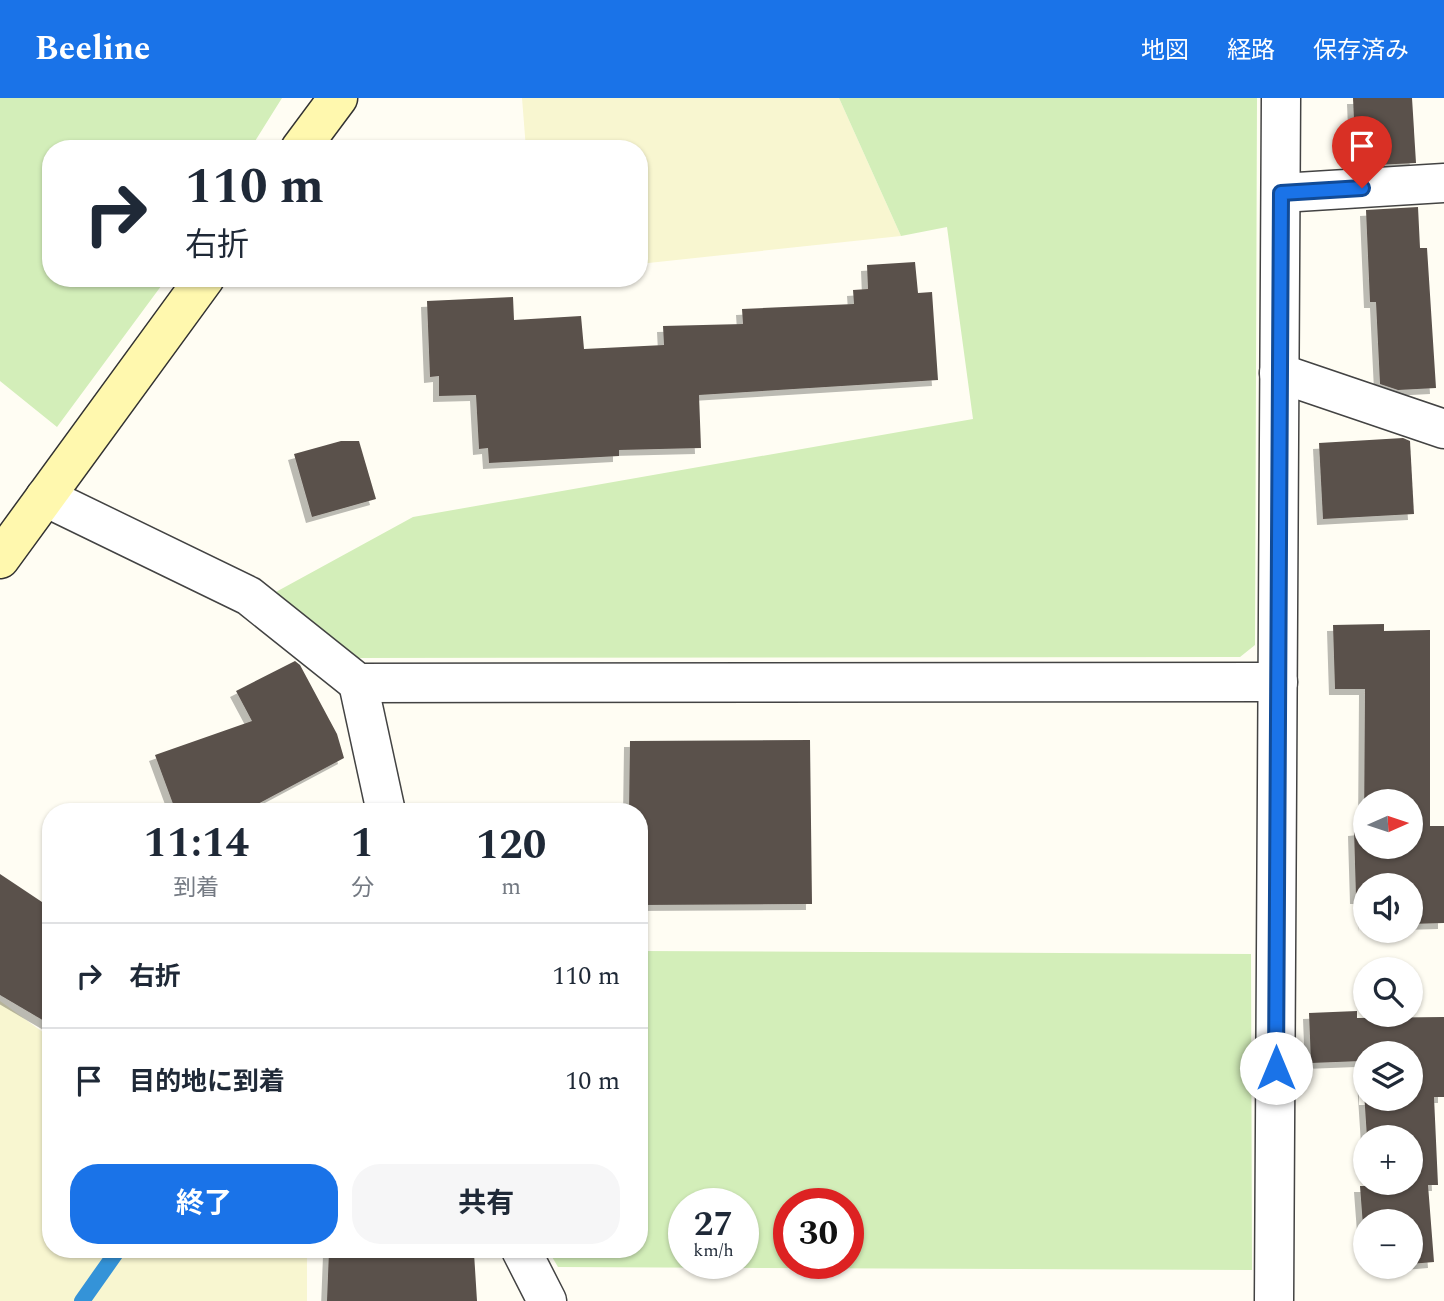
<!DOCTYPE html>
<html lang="ja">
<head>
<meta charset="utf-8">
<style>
	:root { --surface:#fff; --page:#f6f6f7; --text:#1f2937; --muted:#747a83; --line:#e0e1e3; --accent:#1a73e8 }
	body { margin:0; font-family:Spectral,"Noto Sans JP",serif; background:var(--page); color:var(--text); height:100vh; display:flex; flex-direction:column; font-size:26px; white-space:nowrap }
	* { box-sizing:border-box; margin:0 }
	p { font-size:23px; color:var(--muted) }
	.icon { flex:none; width:38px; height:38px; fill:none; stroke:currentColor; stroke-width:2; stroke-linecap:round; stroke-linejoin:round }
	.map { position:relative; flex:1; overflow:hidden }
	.side { position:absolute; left:42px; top:705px; width:606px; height:455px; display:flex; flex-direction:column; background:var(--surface); border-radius:28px; box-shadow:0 2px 5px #0004 }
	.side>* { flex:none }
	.banner { position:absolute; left:42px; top:42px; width:606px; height:147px; border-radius:28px; box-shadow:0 2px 5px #0004; background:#fff; color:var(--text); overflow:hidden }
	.needle { width:46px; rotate:87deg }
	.tools { position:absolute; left:1353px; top:691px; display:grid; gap:14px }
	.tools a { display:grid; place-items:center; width:70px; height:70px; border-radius:50%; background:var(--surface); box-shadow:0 2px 5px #0004; font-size:35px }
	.speed { position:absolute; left:668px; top:1090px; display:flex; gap:14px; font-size:35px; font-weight:700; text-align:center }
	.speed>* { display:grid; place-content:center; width:91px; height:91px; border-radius:50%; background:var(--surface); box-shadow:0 2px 5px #0004; line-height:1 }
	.speed small { font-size:18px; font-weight:400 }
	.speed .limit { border:10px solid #d22; background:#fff; color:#111 }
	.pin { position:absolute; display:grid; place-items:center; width:60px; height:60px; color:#fff; margin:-72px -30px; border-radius:50% 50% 50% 0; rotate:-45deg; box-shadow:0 0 7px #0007 }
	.pin .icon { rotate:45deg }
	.me { position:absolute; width:77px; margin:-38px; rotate:0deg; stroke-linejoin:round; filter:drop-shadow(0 0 5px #0008) }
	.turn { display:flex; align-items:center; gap:24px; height:147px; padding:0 28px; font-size:32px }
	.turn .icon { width:91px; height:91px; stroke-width:2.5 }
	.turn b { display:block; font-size:49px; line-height:60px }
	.eta { display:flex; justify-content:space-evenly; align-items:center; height:119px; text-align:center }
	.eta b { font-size:42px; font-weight:700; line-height:49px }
	.cta { display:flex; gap:14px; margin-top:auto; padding:14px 28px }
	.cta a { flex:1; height:80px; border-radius:28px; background:var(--accent); color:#fff; font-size:28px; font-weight:700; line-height:80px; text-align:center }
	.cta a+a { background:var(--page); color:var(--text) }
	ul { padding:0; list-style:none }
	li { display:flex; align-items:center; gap:21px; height:105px; padding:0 28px; border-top:2px solid var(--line) }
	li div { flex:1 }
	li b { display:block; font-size:26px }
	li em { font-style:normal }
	header { display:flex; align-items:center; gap:42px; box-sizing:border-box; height:98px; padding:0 35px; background:var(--accent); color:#fff }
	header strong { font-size:33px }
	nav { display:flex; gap:38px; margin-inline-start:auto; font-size:24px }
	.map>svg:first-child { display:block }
	.farmland { fill:#f8f6d0 }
	.green { fill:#d3eeb9; fill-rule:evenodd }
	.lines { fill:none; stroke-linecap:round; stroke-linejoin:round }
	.stream { stroke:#3493d8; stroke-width:16 }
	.building { fill:#5a514b; fill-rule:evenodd; filter:url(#shadow) }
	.street-casing { stroke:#434343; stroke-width:41 }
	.secondary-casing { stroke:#323232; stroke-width:41 }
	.street { stroke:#fff; stroke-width:38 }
	.secondary { stroke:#fff8ae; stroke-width:38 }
	.route-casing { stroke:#114b97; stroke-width:18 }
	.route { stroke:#1a73e8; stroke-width:12 }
</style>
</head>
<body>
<header>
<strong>Beeline</strong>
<nav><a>地図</a><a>経路</a><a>保存済み</a></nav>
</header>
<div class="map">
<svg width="1444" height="1203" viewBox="0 0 1444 1203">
	<defs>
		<filter id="shadow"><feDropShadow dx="-6" dy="6" stdDeviation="0" flood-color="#0004"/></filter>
	</defs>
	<rect width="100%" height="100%" fill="#fffdf3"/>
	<!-- farmland -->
	<g class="farmland">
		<path d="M522,0H839L901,138L639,166V51H526Z"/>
		<path d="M0,903L51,940V1152H307V1203H0Z"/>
	</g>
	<!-- green -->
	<g class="green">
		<path d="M0,0H282L250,51H51V180H167L57,329L0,283Z"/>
		<path d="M839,0H1257L1255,547L1240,559L349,560L274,495L413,419L973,321L947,129L901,138Z"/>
		<path d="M639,853L1251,856L1252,1172L558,1169L548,1152H639ZM684,1106H744V1166H684ZM789,1106H849V1166H789Z"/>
	</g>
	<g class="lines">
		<!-- stream -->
		<path class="stream" d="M82,1203L118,1152"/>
	</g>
	<!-- building -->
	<g class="building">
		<path d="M1353,0H1412L1416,65L1356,68Z"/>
		<path d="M1418,109L1420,150H1427L1436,290L1398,292L1380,286L1376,204H1370L1366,112Z"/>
		<path d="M915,164L918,195L932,194L938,282L699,297L701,350L619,352V358L489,365L488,350L479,351L476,297L439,298V278L430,279L427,203L513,199L514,222L581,218L584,251L664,247L663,228L743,226L742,211L854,206L853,192L868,191L867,167Z"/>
		<path d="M1403,340L1410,343L1414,416L1323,421L1319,345Z"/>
		<path d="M341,343H359L376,401L312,419L294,356Z"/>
		<path d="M1384,526V533L1430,532V728H1444V825L1410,826V788H1365V828L1363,800H1356L1354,732L1364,731L1365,591H1335L1333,527ZM1365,704H1410V749H1365Z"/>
		<path d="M295,563L300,567L337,636L344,660L243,714H176L155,657L252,623L236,593Z"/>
		<path d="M810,642L812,806L639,807V714H629L630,643Z"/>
		<path d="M0,776L51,810V927L0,897Z"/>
		<path d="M1357,913V920L1444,919V999H1434L1438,1087H1428L1434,1164L1410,1166V1124H1365V1155L1360,1088H1370V1085H1410V1040H1367L1362,963L1311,965L1309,915ZM1365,956H1410V1001H1365Z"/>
		<path d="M329,1152H374V1158L474,1155L477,1203H327Z"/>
	</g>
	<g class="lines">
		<!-- street casing -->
		<g class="street-casing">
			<g id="street">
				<path d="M1281,95L1444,85"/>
				<path d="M1279,275L1444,331"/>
				<path d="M45,399L249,498L358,585L1278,584"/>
				<path d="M358,585L386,714"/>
				<path d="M521,1152L547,1203"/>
				<path d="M1274,1203L1281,0"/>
			</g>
		</g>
		<!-- secondary casing -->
		<g class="secondary-casing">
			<g id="secondary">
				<path d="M300,51L338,0"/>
				<path d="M0,461L205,180"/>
			</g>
		</g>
		<!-- street -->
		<use href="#street" class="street"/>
		<!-- secondary -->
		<use href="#secondary" class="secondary"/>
	</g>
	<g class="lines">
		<!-- route casing -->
		<g class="route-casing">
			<path id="route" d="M1276,970L1281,95L1362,90"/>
		</g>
		<!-- route -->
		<use href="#route" class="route"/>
	</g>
</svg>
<div class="tools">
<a><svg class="needle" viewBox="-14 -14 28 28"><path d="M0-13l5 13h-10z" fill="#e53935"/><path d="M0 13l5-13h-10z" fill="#747a83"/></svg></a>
<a><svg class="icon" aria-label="sound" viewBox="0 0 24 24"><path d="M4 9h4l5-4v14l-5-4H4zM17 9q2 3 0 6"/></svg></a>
<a><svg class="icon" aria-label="search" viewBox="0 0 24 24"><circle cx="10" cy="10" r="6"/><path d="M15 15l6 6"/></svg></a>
<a><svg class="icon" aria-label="layers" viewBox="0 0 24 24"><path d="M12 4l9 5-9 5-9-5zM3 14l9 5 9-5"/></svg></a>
<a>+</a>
<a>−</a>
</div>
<div class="speed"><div>27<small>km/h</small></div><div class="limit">30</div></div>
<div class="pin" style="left:1362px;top:90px;background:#d93025"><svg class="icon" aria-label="arrive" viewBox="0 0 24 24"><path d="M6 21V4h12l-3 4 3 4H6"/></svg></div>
<svg class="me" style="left:1276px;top:970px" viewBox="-20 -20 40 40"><circle r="19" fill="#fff"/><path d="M0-13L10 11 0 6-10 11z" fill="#1a73e8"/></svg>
<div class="banner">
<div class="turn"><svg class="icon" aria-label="right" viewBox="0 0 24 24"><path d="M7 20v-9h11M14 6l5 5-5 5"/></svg><div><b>110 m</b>右折</div></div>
</div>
<section class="side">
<div class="eta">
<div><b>11:14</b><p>到着</p></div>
<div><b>1</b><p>分</p></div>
<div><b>120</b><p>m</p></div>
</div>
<ul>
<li><svg class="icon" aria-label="right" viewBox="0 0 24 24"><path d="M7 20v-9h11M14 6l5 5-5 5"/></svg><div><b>右折</b></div><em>110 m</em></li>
<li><svg class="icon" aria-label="arrive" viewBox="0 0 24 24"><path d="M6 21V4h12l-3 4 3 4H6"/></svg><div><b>目的地に到着</b></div><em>10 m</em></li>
</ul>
<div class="cta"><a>終了</a><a>共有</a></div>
</section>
</div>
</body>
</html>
